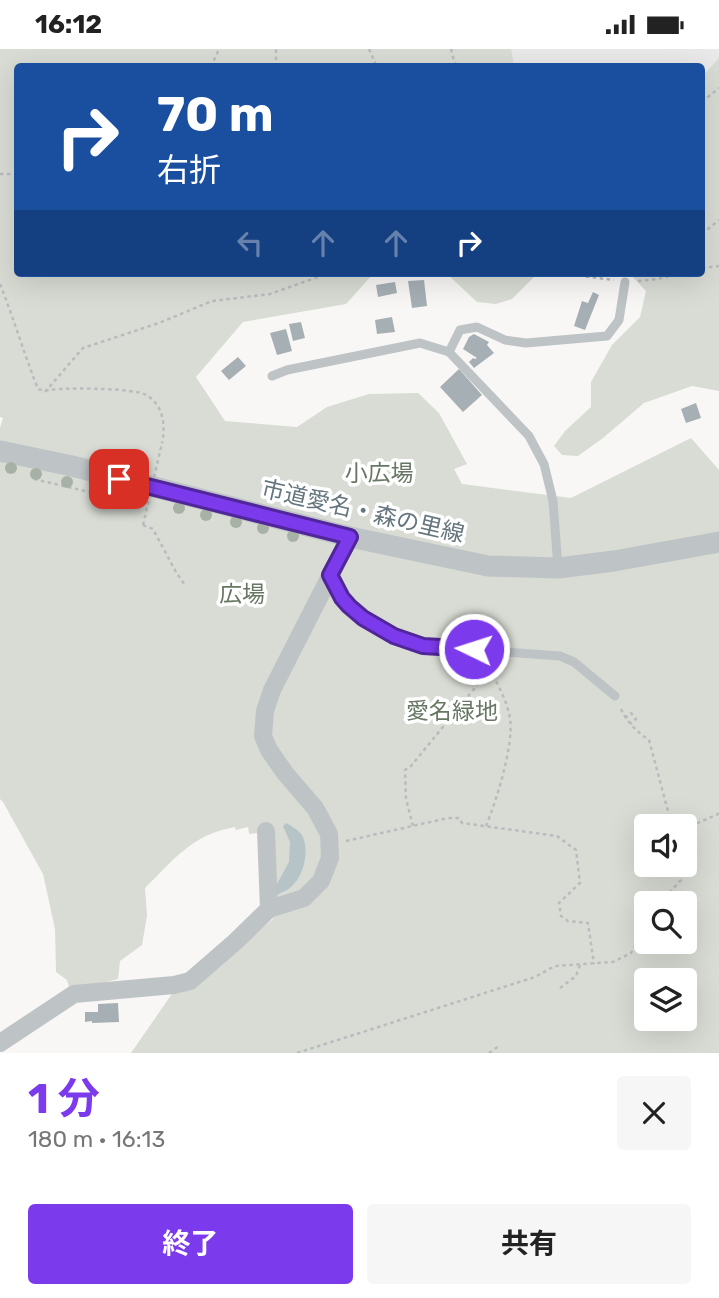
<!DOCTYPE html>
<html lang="ja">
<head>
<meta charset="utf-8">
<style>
	:root { --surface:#fff; --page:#f6f6f6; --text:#222; --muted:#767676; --accent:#7c3aed }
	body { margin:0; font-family:Rubik,"Noto Sans JP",sans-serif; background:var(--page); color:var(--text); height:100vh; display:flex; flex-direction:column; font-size:26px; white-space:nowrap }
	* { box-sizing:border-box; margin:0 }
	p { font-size:23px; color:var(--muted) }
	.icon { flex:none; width:38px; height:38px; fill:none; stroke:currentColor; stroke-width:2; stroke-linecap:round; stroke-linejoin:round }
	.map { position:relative; height:1004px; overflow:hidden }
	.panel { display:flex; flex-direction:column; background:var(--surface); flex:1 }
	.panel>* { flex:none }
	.hud { position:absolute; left:14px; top:14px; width:691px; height:214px; border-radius:7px; box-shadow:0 7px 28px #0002; background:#1a4fa0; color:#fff; overflow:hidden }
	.buttons { position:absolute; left:634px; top:765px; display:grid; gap:14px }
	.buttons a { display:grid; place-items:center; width:63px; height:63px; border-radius:7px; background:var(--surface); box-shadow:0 7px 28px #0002; font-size:35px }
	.pin { position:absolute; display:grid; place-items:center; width:60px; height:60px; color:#fff; margin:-30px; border-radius:14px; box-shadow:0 4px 10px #0006 }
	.me { position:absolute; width:77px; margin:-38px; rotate:274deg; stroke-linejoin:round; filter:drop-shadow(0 0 5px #0008) }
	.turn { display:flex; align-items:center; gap:24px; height:147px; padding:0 28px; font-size:32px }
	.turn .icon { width:91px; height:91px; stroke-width:2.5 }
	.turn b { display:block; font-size:49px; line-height:60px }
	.lanes { display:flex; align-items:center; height:66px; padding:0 28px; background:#0003; justify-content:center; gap:35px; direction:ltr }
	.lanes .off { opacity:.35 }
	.round { display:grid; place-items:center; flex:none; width:74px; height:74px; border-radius:7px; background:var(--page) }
	.head { display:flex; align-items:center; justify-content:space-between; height:119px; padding:0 28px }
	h1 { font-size:42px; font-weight:700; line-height:52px; color:var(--accent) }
	.action { display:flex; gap:14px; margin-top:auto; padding:14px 28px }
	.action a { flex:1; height:80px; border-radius:7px; background:var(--accent); color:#fff; font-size:28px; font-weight:700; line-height:80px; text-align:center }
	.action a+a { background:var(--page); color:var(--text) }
	.status { display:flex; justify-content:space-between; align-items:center; height:49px; padding:0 35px; background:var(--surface); direction:ltr }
	.status svg { height:19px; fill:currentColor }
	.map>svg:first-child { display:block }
	.built { fill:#e8e9e8 }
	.green { fill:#d8dcd4; fill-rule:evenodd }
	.water { fill:#b6c4c7 }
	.building { fill:#a6afb4 }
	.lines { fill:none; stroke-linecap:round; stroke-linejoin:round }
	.path { stroke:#b9bcbe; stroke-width:2.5; stroke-dasharray:3.5 3.5; stroke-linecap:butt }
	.service { stroke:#bec3c6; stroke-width:9 }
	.minor { stroke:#bec3c6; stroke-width:18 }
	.tertiary { stroke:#bec3c6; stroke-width:21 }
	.path-bridge { stroke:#b9bcbe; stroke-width:2.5; stroke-dasharray:3.5 3.5; stroke-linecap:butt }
	.tree { fill:#a8b1a5 }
	.route-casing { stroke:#51269a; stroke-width:18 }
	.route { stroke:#7c3aed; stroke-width:12 }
	.labels { text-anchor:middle; stroke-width:7; stroke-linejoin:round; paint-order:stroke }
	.park-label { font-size:23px; fill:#677763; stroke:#fff }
	.street-label { font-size:23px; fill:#64757e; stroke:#fff }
</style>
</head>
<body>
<div class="status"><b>16:12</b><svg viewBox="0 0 49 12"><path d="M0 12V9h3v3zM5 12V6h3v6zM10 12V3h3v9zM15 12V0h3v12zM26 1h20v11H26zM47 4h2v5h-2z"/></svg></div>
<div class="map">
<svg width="719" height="1004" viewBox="0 0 719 1004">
	<rect width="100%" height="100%" fill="#f8f7f5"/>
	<!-- built -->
	<path class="built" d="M455,0H719V33L702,51V18L475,17Z"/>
	<!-- green -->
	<g class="green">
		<path d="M0,0H511L514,17L18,18V224H374L346,255L243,273L196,328L225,372L297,378L327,358L369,345L418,344L439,364L467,415L454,420L462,435L571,449L691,389L719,421V1004H131L176,939L190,937L273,870L271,795L258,784L249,785L248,778L236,781L235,778C191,786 175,810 145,839L147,867L142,896L120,912L118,930L79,940L74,936L69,938L67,931L56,923L55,880L43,825L3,753L0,750V379L3,369L0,368ZM646,777H684V816H646ZM646,854H684V892H646ZM646,931H684V970H646Z"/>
		<path d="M719,9V342L692,337L644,354L603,389L578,407L562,406L554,397L565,382L591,358V333L612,296L640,268L646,242L629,224H702V28Z"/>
		<path d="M446,224H538L512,250L496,255L477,253Z"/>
	</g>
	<!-- water -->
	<path class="water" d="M286,774C292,777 300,782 303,788C309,803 304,825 293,836C289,841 280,844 274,847L272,844L289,813L290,793L283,777Z"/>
	<!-- building -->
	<g class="building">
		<path d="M424,231L427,257L412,259L408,232Z"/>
		<path d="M395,233L397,244L378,248L376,236Z"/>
		<path d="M593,243L599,246L585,281L574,277L582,252L588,254Z"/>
		<path d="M392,268L395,283L377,285L375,271Z"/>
		<path d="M301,273L305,289L293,292L289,275Z"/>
		<path d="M286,280L292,302L277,306L270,284Z"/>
		<path d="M474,285L489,293L487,296L494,304L474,319L469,313L473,309L475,310L477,309L463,300L469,288Z"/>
		<path d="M238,308L246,317L229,331L221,322Z"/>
		<path d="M459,320L482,346L463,363L440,338Z"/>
		<path d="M696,354L701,369L686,374L681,360Z"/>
		<path d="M118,954L119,973L92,974V972L85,973V963H98V955Z"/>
	</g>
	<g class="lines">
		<!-- path -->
		<g class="path">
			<path d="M369,0L377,18"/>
			<path d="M451,0L454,12L458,18"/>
			<path d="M211,18L219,0"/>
			<path d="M276,18V0"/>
			<path d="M702,53L719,39"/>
			<path d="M0,125H18"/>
			<path d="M702,185L719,171"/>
			<path d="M702,219L719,217"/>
			<path d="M558,224L614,231"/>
			<path d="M638,232L658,230L680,224"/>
			<path d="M0,235C14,270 24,305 38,340C46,343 51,340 59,340C75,339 134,339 146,346C163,355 166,377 162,394"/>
			<path d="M45,343L83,299L159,274L212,252L270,245L329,224"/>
			<path d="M34,430L106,447"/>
			<path d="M143,476L153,480L176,523L185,536"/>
			<path d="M621,660C627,673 637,683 649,691L672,777"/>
			<path d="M625,669L631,664L636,670L630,675"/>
			<path d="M413,777L406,750L405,721L411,717L483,629L505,617"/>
			<path d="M486,777C496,753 514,696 510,670C508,654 499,638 492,624"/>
			<path d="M684,780L718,765L719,763"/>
			<path d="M346,792L448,769H459L462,774L557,787L576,801L580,834L559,854L561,867L568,872L588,874L594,915"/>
			<path d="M660,854L681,831L679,816"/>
			<path d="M560,939L576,927L580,916"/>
			<path d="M297,1004L535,928L555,917L613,913L631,904L646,877"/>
			<path d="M489,1004L499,997"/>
		</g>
		<!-- service -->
		<g class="service">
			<path d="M449,303L460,281L477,278L505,291L526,294L607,287L619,271L625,233"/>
			<path d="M272,327L287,321L420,294L449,303L529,387L544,415L553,452L558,519"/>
			<path d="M331,528L342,549L363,570L394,587L423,597L560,607L574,613L615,647"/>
		</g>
		<!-- minor -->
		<g class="minor">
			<path d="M266,782L269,860"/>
			<path d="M0,994L74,945L174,936L190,932L235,893L269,860L304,849L321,832L330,809L329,785L321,770L315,759L285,724L269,701L263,687L265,662L272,641L350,488"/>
		</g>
		<!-- tertiary -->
		<path class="tertiary" d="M0,402L72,417L350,488L488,517L558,519L614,512L719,493"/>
		<!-- path-bridge -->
		<path class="path-bridge" d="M143,476L162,394"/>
	</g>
	<!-- trees -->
	<g class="tree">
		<circle cx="11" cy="419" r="6"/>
		<circle cx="36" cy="425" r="6"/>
		<circle cx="67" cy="433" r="6"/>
		<circle cx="98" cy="440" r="6"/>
		<circle cx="126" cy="447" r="6"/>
		<circle cx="179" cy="459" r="6"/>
		<circle cx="206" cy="466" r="6"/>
		<circle cx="236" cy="473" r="6"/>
		<circle cx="263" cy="479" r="6"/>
		<circle cx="293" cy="487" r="6"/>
	</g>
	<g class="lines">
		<!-- route casing -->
		<g class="route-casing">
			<path id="route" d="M119,430L350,488L330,526L342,549L349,557L363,569L394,587L423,597L474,600"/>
		</g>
		<!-- route -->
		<use href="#route" class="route"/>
	</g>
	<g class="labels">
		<!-- park labels -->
		<g class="park-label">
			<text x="379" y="432">小広場</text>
			<text x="242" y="553">広場</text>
			<text x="452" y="670">愛名緑地</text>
		</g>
		<!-- street labels -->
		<g class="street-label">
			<text transform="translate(363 462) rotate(13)" y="8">市道愛名・森の里線</text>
		</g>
	</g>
</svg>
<div class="buttons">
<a><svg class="icon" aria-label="sound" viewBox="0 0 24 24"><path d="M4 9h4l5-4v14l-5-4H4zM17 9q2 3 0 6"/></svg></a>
<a><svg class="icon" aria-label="search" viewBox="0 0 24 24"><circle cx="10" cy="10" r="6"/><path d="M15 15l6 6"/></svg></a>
<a><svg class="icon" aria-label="layers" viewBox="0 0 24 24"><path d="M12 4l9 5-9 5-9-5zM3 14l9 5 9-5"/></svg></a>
</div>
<div class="pin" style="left:119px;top:430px;background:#d93025"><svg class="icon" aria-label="arrive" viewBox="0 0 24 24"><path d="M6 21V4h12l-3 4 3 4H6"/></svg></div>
<svg class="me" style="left:474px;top:600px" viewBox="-20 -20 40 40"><circle r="17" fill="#7c3aed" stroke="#fff" stroke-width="3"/><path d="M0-11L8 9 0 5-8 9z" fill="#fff"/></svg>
<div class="hud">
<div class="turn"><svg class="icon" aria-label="right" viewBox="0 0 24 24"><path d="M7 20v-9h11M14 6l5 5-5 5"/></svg><div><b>70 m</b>右折</div></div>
<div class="lanes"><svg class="icon off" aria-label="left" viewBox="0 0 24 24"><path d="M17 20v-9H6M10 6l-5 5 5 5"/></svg><svg class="icon off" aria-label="ahead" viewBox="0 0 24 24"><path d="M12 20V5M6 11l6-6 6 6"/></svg><svg class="icon off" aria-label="ahead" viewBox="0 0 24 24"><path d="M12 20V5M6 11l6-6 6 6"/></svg><svg class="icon" aria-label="right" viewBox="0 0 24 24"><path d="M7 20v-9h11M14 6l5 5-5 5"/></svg></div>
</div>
</div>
<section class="panel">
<div class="head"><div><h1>1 分</h1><p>180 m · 16:13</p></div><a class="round"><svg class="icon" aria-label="close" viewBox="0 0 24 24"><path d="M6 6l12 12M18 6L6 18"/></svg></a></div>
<div class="action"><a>終了</a><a>共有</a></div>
</section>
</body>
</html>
